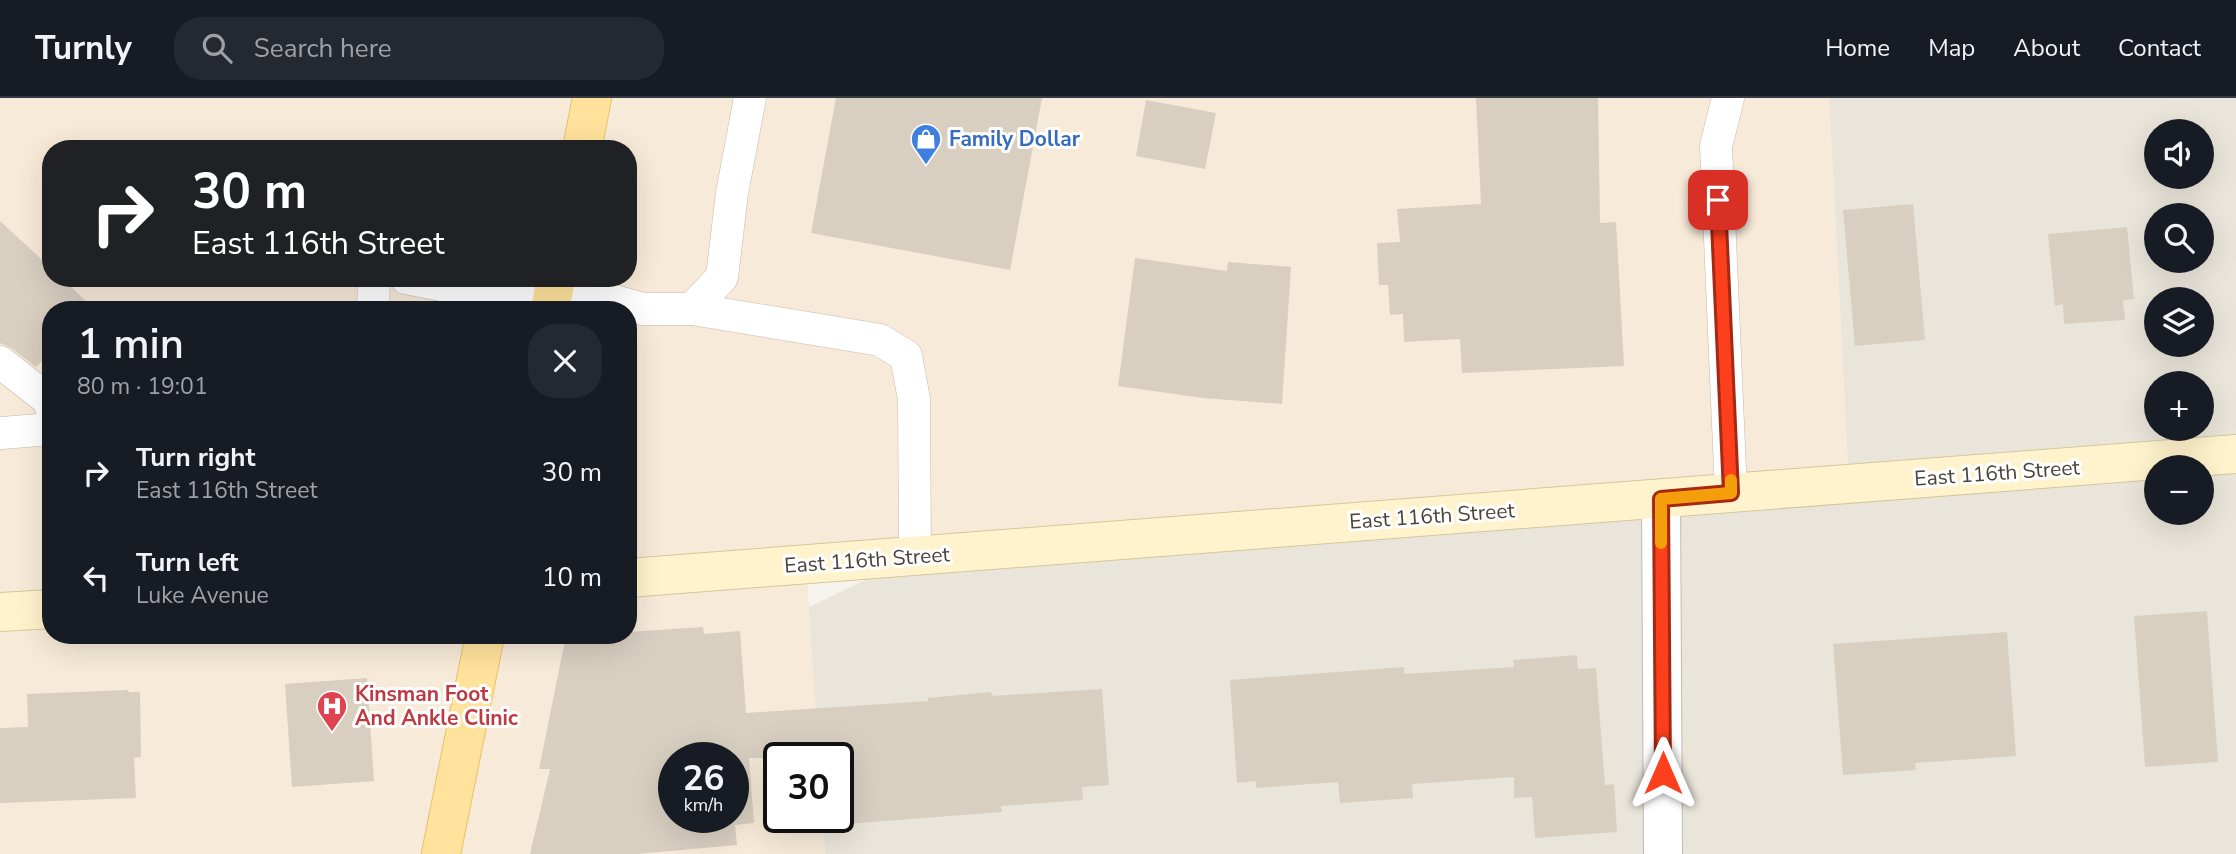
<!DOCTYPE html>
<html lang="en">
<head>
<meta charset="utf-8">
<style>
	:root { --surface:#171b24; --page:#242831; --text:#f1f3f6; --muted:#9ea1a6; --line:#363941 }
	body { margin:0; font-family:"Nunito Sans",sans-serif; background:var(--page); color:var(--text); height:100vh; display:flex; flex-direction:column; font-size:26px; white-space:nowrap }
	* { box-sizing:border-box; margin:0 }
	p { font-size:23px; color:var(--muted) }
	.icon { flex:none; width:38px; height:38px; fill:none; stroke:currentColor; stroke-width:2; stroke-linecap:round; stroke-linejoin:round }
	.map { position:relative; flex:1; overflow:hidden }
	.sheet { position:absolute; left:42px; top:203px; width:595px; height:343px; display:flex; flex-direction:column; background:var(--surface); border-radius:28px; box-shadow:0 7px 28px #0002 }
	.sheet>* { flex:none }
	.banner { position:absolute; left:42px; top:42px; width:595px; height:147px; border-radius:28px; box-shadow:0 7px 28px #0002; background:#202124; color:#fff; overflow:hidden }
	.fabs { position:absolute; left:2144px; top:21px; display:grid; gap:14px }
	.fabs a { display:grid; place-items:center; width:70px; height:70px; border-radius:50%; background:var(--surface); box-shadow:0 7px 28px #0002; font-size:35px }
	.speed { position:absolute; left:658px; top:644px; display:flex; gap:14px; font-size:35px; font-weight:700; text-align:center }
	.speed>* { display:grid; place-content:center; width:91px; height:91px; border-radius:50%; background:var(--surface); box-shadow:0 7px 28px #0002; line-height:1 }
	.speed small { font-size:18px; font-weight:400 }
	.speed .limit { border:4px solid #111; border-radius:10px; background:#fff; color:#111 }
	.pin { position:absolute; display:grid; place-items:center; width:60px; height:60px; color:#fff; margin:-30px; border-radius:14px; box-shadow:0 4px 10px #0006 }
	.me { position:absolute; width:77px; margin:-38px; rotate:0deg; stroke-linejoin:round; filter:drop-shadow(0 0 5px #0008) }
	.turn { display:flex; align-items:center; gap:24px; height:147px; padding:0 35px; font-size:32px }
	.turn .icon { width:91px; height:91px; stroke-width:2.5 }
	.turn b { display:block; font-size:49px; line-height:60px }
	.round { display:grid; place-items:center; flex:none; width:74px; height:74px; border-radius:28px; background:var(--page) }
	.summary { display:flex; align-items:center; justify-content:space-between; height:119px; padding:0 35px }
	h1 { font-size:42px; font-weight:600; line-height:52px }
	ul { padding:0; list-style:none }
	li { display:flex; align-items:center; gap:21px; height:105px; padding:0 35px }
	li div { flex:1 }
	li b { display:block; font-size:26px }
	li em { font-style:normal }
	header { display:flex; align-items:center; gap:42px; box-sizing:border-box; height:98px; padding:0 35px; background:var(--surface); border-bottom:2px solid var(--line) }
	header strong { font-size:33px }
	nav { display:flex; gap:38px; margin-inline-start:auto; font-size:24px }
	.search { width:490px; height:63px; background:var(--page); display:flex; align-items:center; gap:18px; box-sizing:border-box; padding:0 24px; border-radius:28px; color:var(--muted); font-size:26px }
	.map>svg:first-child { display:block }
	.residential { fill:#eae5da; fill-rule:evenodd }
	.commercial { fill:#f7ead8; fill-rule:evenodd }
	.building { fill:#d8cfc1; fill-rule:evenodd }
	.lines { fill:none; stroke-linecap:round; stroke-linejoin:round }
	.lane-casing { stroke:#c2bbae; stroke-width:33 }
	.street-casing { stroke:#c2bbae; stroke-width:40 }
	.secondary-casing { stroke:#d6c79b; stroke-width:40 }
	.primary-casing { stroke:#e6c16a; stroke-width:40 }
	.lane { stroke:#fff; stroke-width:32 }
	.street { stroke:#fff; stroke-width:38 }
	.secondary { stroke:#fff3cd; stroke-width:38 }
	.primary { stroke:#ffe39c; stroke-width:38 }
	.route-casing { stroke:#a42913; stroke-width:18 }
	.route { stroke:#fc3f1d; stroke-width:12 }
	.slow { stroke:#f59e0b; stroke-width:12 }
	.labels { text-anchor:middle; stroke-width:6; stroke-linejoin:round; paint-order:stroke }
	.shop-label { font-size:21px; font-weight:bold; fill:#366cbe; stroke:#fff; text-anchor:start }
	.street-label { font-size:21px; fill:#4b4439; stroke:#fff }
	.health-label { font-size:21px; font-weight:bold; fill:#be3a42; stroke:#fff; text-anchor:start }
</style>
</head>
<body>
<header>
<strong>Turnly</strong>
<div class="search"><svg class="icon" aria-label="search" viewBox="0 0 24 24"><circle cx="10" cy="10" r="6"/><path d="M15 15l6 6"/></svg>Search here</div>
<nav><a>Home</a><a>Map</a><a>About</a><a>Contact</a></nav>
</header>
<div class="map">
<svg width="2236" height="756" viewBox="0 0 2236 756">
	<rect width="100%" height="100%" fill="#f6f3ec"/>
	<!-- residential -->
	<path class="residential" d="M1829,0H2236V756H825L822,719H838V660H817L805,511L915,458L1849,386ZM2156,33H2202V79H2156ZM2156,117H2202V163H2156ZM2156,201H2202V247H2156ZM2156,285H2202V331H2156ZM2156,369H2202V415H2156Z"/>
	<!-- commercial -->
	<path class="commercial" d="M0,0H1829L1849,386L806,467L819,660H779V719H822L825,756H0ZM51,51H628V180H51ZM51,212H628V537H51ZM674,660H733V719H674Z"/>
	<!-- building -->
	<g class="building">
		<path d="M836,0H1042L1010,172L811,135Z"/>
		<path d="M1476,0H1598L1600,125L1616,124L1624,268L1462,275L1460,241L1404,244L1403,216L1390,217L1388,187H1379L1377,145L1400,144L1397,111L1481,106Z"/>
		<path d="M1146,2L1216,15L1205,71L1136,58Z"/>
		<path d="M1913,106L1925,242L1855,248L1843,112Z"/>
		<path d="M0,123L51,170V180H62L95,212H51V253L36,269L11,250L0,245Z"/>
		<path d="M2127,129L2134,201L2123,202L2125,222L2064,226L2063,206L2055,208L2048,136Z"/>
		<path d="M1135,160L1227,173L1228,164L1291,169L1282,306L1203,300L1118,288Z"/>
		<path d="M2207,513L2218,664L2145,669L2134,518Z"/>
		<path d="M703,529L704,536L740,533L746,615L928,603V600L991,594L992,598L1102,591L1109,687L1082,689L1083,702L1001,708L1002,714L846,726L844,705L838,706V660H749L754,725L735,727L737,747L637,756H530L550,671H539L566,537H628V534ZM674,660H733V719H674Z"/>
		<path d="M2007,534L2016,658L1915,665L1916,672L1843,677L1833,546Z"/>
		<path d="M1577,557L1578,571L1596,570L1605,687L1614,686L1617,734L1535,740L1532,699L1514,700V679L1412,686L1413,700L1340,705L1338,684L1256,690V683L1237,685L1230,582L1404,569V576L1514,569L1513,562Z"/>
		<path d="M367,580L374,683L292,689L285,586Z"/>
		<path d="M128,592L129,594H140L141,659L134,660L136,700L0,705V630L28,629L27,596Z"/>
	</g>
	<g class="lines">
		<!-- lane casing -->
		<g class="lane-casing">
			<g id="lane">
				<path d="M1728,0L1716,48L1731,395"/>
				<path d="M406,180L551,209"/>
				<path d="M554,186L643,211H692L722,179L732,95L750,0"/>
				<path d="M692,211L880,242L906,258L914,301L915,458"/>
				<path d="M373,212L374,180"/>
				<path d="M0,264L50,303L51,309"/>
				<path d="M2,335L51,331"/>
			</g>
		</g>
		<!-- street casing -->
		<g class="street-casing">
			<path id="street" d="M1661,401L1663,756"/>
		</g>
		<!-- secondary casing -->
		<g class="secondary-casing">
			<g id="secondary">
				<path d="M628,480L2236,356"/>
				<path d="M0,514L51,511"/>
			</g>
		</g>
		<!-- primary casing -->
		<g class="primary-casing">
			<g id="primary">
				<path d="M582,51L592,0"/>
				<path d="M550,212L556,180"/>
				<path d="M441,756L485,537"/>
			</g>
		</g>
		<!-- lane -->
		<use href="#lane" class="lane"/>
		<!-- street -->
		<use href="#street" class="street"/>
		<!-- secondary -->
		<use href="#secondary" class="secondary"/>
		<!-- primary -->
		<use href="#primary" class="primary"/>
	</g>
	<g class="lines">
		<!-- route casing -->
		<g class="route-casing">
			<path id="route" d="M1663,675L1661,401L1731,395L1718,102"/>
		</g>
		<!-- route -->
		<use href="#route" class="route"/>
		<!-- slow -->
		<path class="slow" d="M1661,445V401L1731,395V382"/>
	</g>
	<!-- icons -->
	<defs>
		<g id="shop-pin" transform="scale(1.575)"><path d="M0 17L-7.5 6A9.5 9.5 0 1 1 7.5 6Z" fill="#3f7fe0" stroke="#fff"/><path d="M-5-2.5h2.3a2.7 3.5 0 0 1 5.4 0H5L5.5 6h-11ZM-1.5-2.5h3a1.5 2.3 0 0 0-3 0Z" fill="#fff"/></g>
		<g id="hospital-pin" transform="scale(1.575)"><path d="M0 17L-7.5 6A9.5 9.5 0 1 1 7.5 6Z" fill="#e0444e" stroke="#fff"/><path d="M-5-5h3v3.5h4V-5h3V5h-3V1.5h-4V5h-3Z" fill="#fff"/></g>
	</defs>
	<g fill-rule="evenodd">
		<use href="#shop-pin" x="926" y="41"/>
		<use href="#hospital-pin" x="332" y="608"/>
	</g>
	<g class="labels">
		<!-- shop labels -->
		<g class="shop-label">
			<text x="949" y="48">Family Dollar</text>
		</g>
		<!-- street labels -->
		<g class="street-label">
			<text transform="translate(1997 375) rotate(-4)" y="7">East 116th Street</text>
			<text transform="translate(1432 418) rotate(-4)" y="7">East 116th Street</text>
			<text transform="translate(867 462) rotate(-4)" y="7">East 116th Street</text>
		</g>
		<!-- health labels -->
		<g class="health-label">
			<text x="355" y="603">Kinsman Foot<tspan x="355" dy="24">And Ankle Clinic</tspan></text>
		</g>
	</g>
</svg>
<div class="fabs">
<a><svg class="icon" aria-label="sound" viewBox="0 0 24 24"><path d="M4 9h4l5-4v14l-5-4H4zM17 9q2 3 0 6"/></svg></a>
<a><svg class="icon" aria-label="search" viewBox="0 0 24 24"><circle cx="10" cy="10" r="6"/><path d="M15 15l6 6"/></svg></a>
<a><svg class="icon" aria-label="layers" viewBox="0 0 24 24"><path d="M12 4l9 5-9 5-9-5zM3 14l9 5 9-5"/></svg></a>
<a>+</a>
<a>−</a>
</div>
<div class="speed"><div>26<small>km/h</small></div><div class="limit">30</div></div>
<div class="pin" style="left:1718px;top:102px;background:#d93025"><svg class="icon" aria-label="arrive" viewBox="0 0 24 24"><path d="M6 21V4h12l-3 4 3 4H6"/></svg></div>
<svg class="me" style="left:1663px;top:675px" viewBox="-20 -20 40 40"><path d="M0-17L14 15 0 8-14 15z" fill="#fc3f1d" stroke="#fff" stroke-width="4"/></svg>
<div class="banner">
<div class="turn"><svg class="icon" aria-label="right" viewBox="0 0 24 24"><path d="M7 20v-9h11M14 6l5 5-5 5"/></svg><div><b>30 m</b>East 116th Street</div></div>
</div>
<section class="sheet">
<div class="summary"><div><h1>1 min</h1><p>80 m · 19:01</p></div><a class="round"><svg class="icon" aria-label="close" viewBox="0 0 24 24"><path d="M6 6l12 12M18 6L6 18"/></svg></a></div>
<ul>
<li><svg class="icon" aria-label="right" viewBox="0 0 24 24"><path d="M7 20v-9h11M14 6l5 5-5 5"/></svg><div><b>Turn right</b><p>East 116th Street</p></div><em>30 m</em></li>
<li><svg class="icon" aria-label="left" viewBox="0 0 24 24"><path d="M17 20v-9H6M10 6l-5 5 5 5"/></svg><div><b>Turn left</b><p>Luke Avenue</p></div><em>10 m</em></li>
</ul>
</section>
</div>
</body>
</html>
